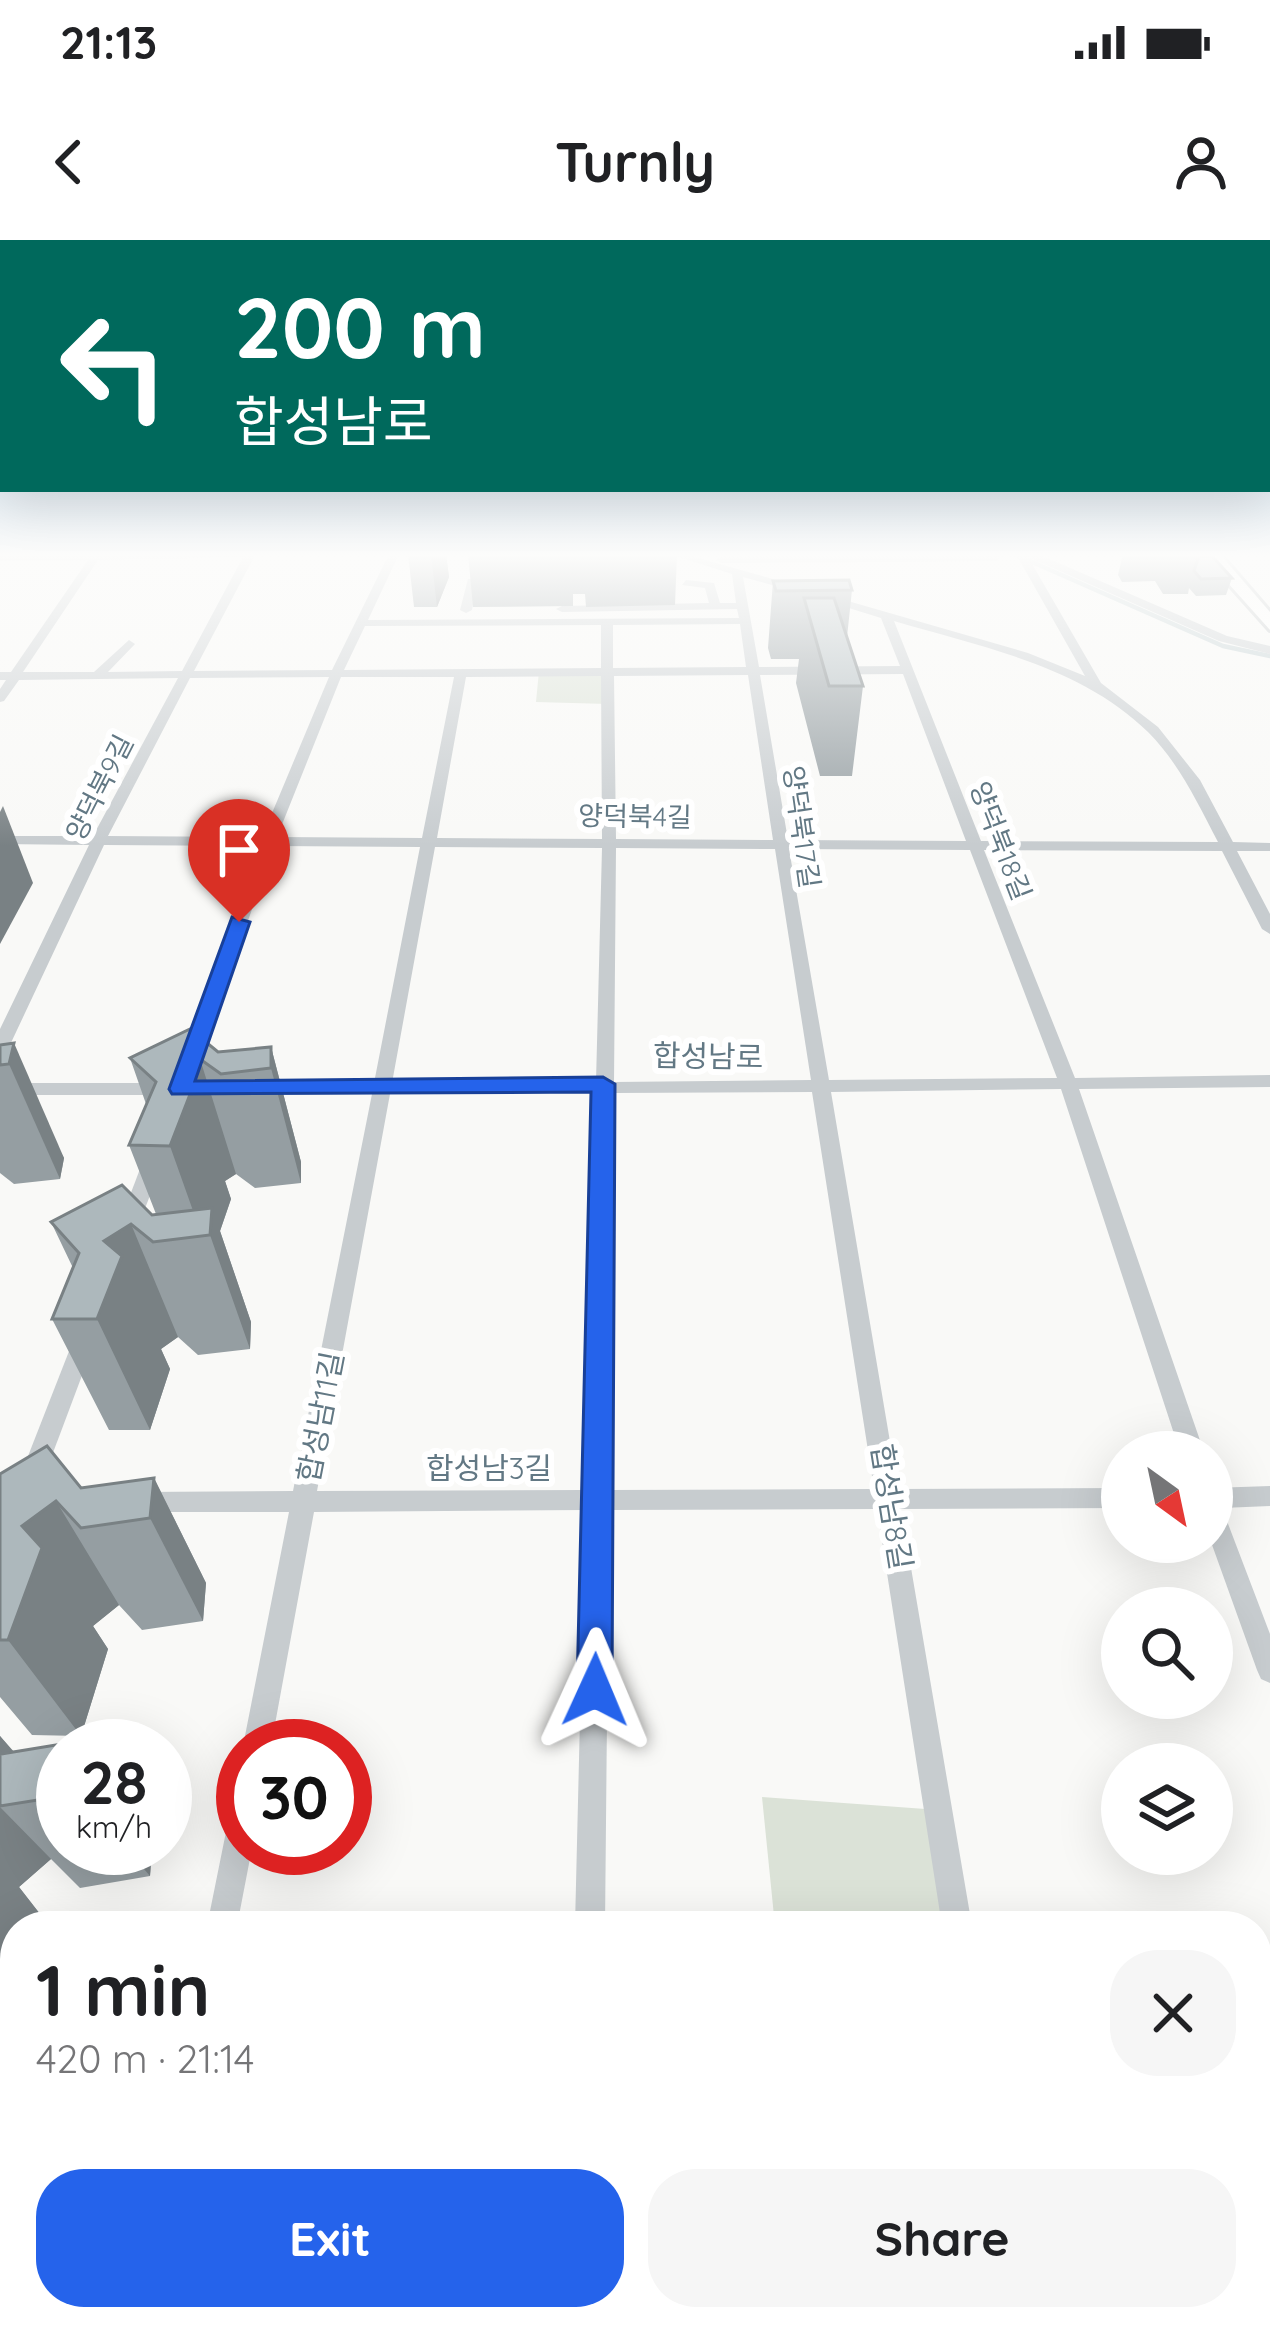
<!DOCTYPE html>
<html lang="en">
<head>
<meta charset="utf-8">
<style>
	:root { --surface:#fff; --page:#f6f6f6; --text:#202124; --muted:#757577; --accent:#2563eb }
	body { margin:0; font-family:Quicksand,"Noto Sans KR",sans-serif; background:var(--page); color:var(--text); height:100vh; display:flex; flex-direction:column; font-size:45px; white-space:nowrap }
	* { box-sizing:border-box; margin:0 }
	p { font-size:39px; color:var(--muted) }
	.icon { flex:none; width:66px; height:66px; fill:none; stroke:currentColor; stroke-width:2; stroke-linecap:round; stroke-linejoin:round }
	.map { position:relative; flex:1; overflow:hidden }
	.drawer { position:absolute; left:0px; top:1671px; width:1272px; height:420px; display:flex; flex-direction:column; background:var(--surface); border-radius:48px 48px 0 0; box-shadow:0 12px 48px #0002 }
	.drawer>* { flex:none }
	.hud { position:absolute; left:0px; top:0px; width:1272px; height:252px; box-shadow:0 12px 48px #0002; background:#00695c; color:#fff; overflow:hidden }
	.needle { width:78px; rotate:147deg }
	.buttons { position:absolute; left:1101px; top:1191px; display:grid; gap:24px }
	.buttons a { display:grid; place-items:center; width:132px; height:132px; border-radius:50%; background:var(--surface); box-shadow:0 12px 48px #0002; font-size:60px }
	.speed { position:absolute; left:36px; top:1479px; display:flex; gap:24px; font-size:60px; font-weight:700; text-align:center }
	.speed>* { display:grid; place-content:center; width:156px; height:156px; border-radius:50%; background:var(--surface); box-shadow:0 12px 48px #0002; line-height:1 }
	.speed small { font-size:30px; font-weight:400 }
	.speed .limit { border:18px solid #d22; background:#fff; color:#111 }
	.pin { position:absolute; display:grid; place-items:center; width:102px; height:102px; color:#fff; margin:-123px -51px; border-radius:50% 50% 50% 0; rotate:-45deg; box-shadow:0 0 12px #0007 }
	.pin .icon { rotate:45deg }
	.me { position:absolute; width:132px; margin:-66px; rotate:1deg; stroke-linejoin:round; filter:drop-shadow(0 0 9px #0008) }
	.turn { display:flex; align-items:center; gap:42px; height:252px; padding:0 36px; font-size:54px }
	.turn .icon { width:156px; height:156px; stroke-width:2.5 }
	.turn b { display:block; font-size:84px; line-height:102px }
	.round { display:grid; place-items:center; flex:none; width:126px; height:126px; border-radius:48px; background:var(--page) }
	.headline { display:flex; align-items:center; justify-content:space-between; height:204px; padding:0 36px }
	h1 { font-size:72px; font-weight:700; line-height:90px }
	.cta { display:flex; gap:24px; margin-top:auto; padding:24px 36px }
	.cta a { flex:1; height:138px; border-radius:48px; background:var(--accent); color:#fff; font-size:48px; font-weight:700; line-height:138px; text-align:center }
	.cta a+a { background:var(--page); color:var(--text) }
	.status { display:flex; justify-content:space-between; align-items:center; height:84px; padding:0 60px; background:var(--surface); direction:ltr }
	.status svg { height:33px; fill:currentColor }
	header { display:flex; justify-content:space-between; align-items:center; height:156px; padding:0 36px; background:var(--surface); font-size:54px; font-weight:700 }
	.map>svg:first-child { display:block }
	.green { fill:#dbe2d7 }
	.lines { fill:none; stroke-linecap:round; stroke-linejoin:round }
	.stream { stroke:#bdcccf; stroke-width:4.5 }
	.primary-casing { stroke:#babfc2; stroke-width:6 }
	.street { fill:#c7cccf; fill-rule:evenodd }
	.primary { fill:#fff; fill-rule:evenodd }
	.wall { fill:#959ea2 }
	.shaded-wall { fill:#798184 }
	.building { fill:#adb8bc; stroke:#798184; stroke-width:3 }
	.route { fill:#2563eb; stroke:#184099; stroke-width:3 }
	.labels { text-anchor:middle; stroke-width:12; stroke-linejoin:round; paint-order:stroke }
	.far-street-label { font-size:27px; fill:#627884; stroke:#fff }
	.street-label { font-size:30px; fill:#627884; stroke:#fff }
</style>
</head>
<body>
<div class="status"><b>21:13</b><svg viewBox="0 0 49 12"><path d="M0 12V9h3v3zM5 12V6h3v6zM10 12V3h3v9zM15 12V0h3v12zM26 1h20v11H26zM47 4h2v5h-2z"/></svg></div>
<header><svg class="icon" aria-label="back" viewBox="0 0 24 24"><path d="M15 5l-7 7 7 7"/></svg>Turnly<svg class="icon" aria-label="person" viewBox="0 0 24 24"><circle cx="12" cy="8" r="4"/><path d="M4 21q1-7 8-7t8 7"/></svg></header>
<div class="map">
<svg width="1270" height="2091" viewBox="0 0 1270 2091">
	<rect width="100%" height="100%" fill="#f9f9f7"/>
	<!-- green -->
	<g class="green">
		<path d="M539,431H608V464L536,462Z"/>
		<path d="M762,1557L939,1570L957,1686H775Z"/>
	</g>
	<g class="lines">
		<!-- stream -->
		<path class="stream" d="M1014,314L1223,406L1270,416"/>
		<!-- primary casing -->
		<g class="primary-casing">
			<path id="primary" d="M1202,314H1220L1270,372V390Z"/>
		</g>
		<!-- street -->
		<g class="street">
			<path d="M264,314L254,317L194,431L332,430L389,314H399L368,380L739,378L737,369L562,372L556,369L562,366L709,363L705,348L682,345L686,340L714,343L720,363H736L732,334L669,314H684L801,347L797,352L743,337L759,427L900,426L881,378L823,360V356L827,355L1028,413L1085,436L1016,314H1038L1227,396L1270,406V414L1219,401L1028,317L1101,443L1158,487L1200,540L1233,602L1270,603V611H1237L1270,674V694L1262,689L1222,611L984,610L1075,838L1270,835V847L1079,849L1204,1212H1180L1061,849L831,852L898,1249L1122,1248V1268L901,1269L972,1686H942L877,1269L609,1270L605,1686H575L585,1270L314,1272L271,1506H243L289,1272H139L130,1269L127,1262L130,1255L139,1252L293,1251L372,854L257,855L248,849L257,843H374L420,607L274,606L200,819L191,825L182,819L259,606L104,605L9,807L0,812V789L89,605L0,604V596H93L178,438L19,440L4,461L0,462V449L6,440H0V432H11L88,320L0,321V315ZM243,317L182,431L108,432L135,404L129,400L94,432H23L98,320ZM894,381C982,407 1081,426 1148,492C1179,523 1198,564 1218,602L981,601ZM740,384L746,427L613,428V385ZM601,385V428L344,430L365,386ZM903,434L966,601L788,600L760,435ZM748,435L773,600L616,599L614,436ZM601,436L602,599L437,598L466,437ZM329,437L262,597L108,596L190,438ZM341,437H454L422,598L277,597ZM435,607L602,608L596,842L392,843ZM616,608L775,609L811,840L614,842ZM789,609L970,610L1057,838L829,840ZM812,852L874,1249L610,1250L614,853ZM595,853L586,1250L317,1251L390,854Z"/>
			<path d="M1001,316L997,321L721,323L716,320L721,317Z"/>
			<path d="M468,339L493,338L498,341L477,344L472,370L466,373L460,370Z"/>
			<path d="M0,843H166L175,849L166,855H0Z"/>
			<path d="M153,914L163,921L138,987L135,992H121L118,987L143,921Z"/>
			<path d="M84,1093L92,1095L95,1101L45,1234L41,1241L33,1244L25,1241L21,1234L73,1101L76,1095Z"/>
			<path d="M1270,1246V1266L1222,1268L1270,1394V1443L1261,1439L1257,1430L1211,1302L1212,1248Z"/>
			<path d="M243,1563V1608H252L237,1686H207L229,1577L233,1567Z"/>
			<path d="M0,1828L15,1829V1861L0,1860Z"/>
			<path d="M1257,1916L1270,1917V1951L1257,1950Z"/>
			<path d="M153,2076H189L188,2091H152Z"/>
			<path d="M594,2076H630L632,2091H596Z"/>
			<path d="M1064,2076H1100L1102,2091H1066Z"/>
		</g>
		<!-- primary -->
		<use href="#primary" class="primary"/>
	</g>
	<!-- wall -->
	<g class="wall">
		<path d="M408,314H446L449,337L437,367H414Z"/>
		<path d="M468,314H677L675,365L586,367L585,354H573V366L473,367Z"/>
		<path d="M1123,314H1200L1199,316L1232,338L1226,355L1196,356L1189,348L1188,354H1163L1155,341L1122,342L1118,335Z"/>
		<path d="M773,341L852,350L847,397L863,446L852,536H820L796,443L799,419H771L768,408Z"/>
		<path d="M0,805L64,918L60,939L14,944L0,933Z"/>
		<path d="M271,807L301,922V943L255,948L236,934L225,941L231,959L220,991L251,1082L250,1109L198,1115L178,1097L161,1109L170,1129L150,1190H109L52,1079L73,1028L51,982L156,974L129,905L146,864L130,818Z"/>
		<path d="M0,1234L81,1248L154,1238L206,1343L203,1381L142,1390L119,1365L93,1386L108,1409L81,1496L32,1495L0,1457Z"/>
		<path d="M0,1496L13,1512L86,1500L91,1506H63V1608H152L150,1636L80,1648L51,1619L19,1647L40,1674L36,1686H15L5,1789H0Z"/>
	</g>
	<!-- shaded-wall -->
	<g class="shaded-wall">
		<path d="M431,314H446L449,337L437,367Z"/>
		<path d="M3,566L33,643L0,704V572Z"/>
		<path d="M14,803L64,918L60,939L9,824Z"/>
		<path d="M271,807L301,922V943L271,828Z"/>
		<path d="M200,819L236,934L225,941L231,959L220,991L251,1082L250,1109L210,995L202,996L170,906L177,833Z"/>
		<path d="M131,984L178,1097L161,1109L170,1129L150,1190L97,1079L104,1001Z"/>
		<path d="M154,1238L206,1343L203,1381L150,1278Z"/>
		<path d="M56,1261L119,1365L93,1386L108,1409L81,1496L8,1400L22,1286Z"/>
		<path d="M0,1496L45,1547L0,1511Z"/>
		<path d="M0,1567L51,1619L19,1647L40,1674L36,1686H15V1755L5,1789L0,1786Z"/>
		<path d="M126,1608H152L150,1636Z"/>
	</g>
	<!-- building -->
	<g class="building">
		<path d="M1199,316H1212L1232,338L1201,339L1194,331Z"/>
		<path d="M849,340L852,350L776,351L773,341Z"/>
		<path d="M804,358H834L863,446H829Z"/>
		<path d="M190,789L218,812L271,807V828L221,834L200,819L177,833L194,844L170,906L129,905L156,842L130,818Z"/>
		<path d="M14,803L9,824L0,825V805Z"/>
		<path d="M122,945L152,975L212,968L210,995L153,1002L131,984L104,1001L122,1016L97,1079H52L79,1013L51,982Z"/>
		<path d="M47,1206L81,1248L154,1238L150,1278L81,1288L56,1261L22,1286L42,1308L8,1400H0V1234Z"/>
		<path d="M86,1500L85,1506H63V1556L0,1566V1511L1,1514Z"/>
	</g>
	<!-- sky -->
	<linearGradient id="sky" x2="0" y2="1"><stop stop-color="#97bede"/><stop offset="0.52" stop-color="#fcfcfb"/><stop offset="1" stop-color="#fcfcfb" stop-opacity="0"/></linearGradient>
	<rect width="1270" height="606" fill="url(#sky)"/>
	<!-- route -->
	<path class="route" d="M232,677L250,682L195,841L603,837L615,844L612,1450L607,1462L595,1467L583,1462L577,1450L591,852L172,854L169,849Z"/>
	<g class="labels">
		<!-- far-street labels -->
		<g class="far-street-label">
			<text transform="translate(100 548) rotate(-63)" y="9">양덕북9길</text>
			<text transform="translate(635 577) rotate(1)" y="9">양덕북4길</text>
			<text transform="translate(801 587) rotate(82)" y="9">양덕북17길</text>
			<text transform="translate(1000 601) rotate(69)" y="9">양덕북18길</text>
		</g>
		<!-- street labels -->
		<g class="street-label">
			<text transform="translate(708 817) rotate(1)" y="10">합성남로</text>
			<text transform="translate(321 1177) rotate(-79)" y="10">합성남11길</text>
			<text x="489" y="1239">합성남3길</text>
			<text transform="translate(891 1267) rotate(81)" y="10">합성남8길</text>
		</g>
	</g>
</svg>
<div class="buttons">
<a><svg class="needle" viewBox="-14 -14 28 28"><path d="M0-13l5 13h-10z" fill="#e53935"/><path d="M0 13l5-13h-10z" fill="#757577"/></svg></a>
<a><svg class="icon" aria-label="search" viewBox="0 0 24 24"><circle cx="10" cy="10" r="6"/><path d="M15 15l6 6"/></svg></a>
<a><svg class="icon" aria-label="layers" viewBox="0 0 24 24"><path d="M12 4l9 5-9 5-9-5zM3 14l9 5 9-5"/></svg></a>
</div>
<div class="speed"><div>28<small>km/h</small></div><div class="limit">30</div></div>
<div class="pin" style="left:239px;top:682px;background:#d93025"><svg class="icon" aria-label="arrive" viewBox="0 0 24 24"><path d="M6 21V4h12l-3 4 3 4H6"/></svg></div>
<svg class="me" style="left:595px;top:1450px" viewBox="-20 -20 40 40"><path d="M0-17L14 15 0 8-14 15z" fill="#2563eb" stroke="#fff" stroke-width="4"/></svg>
<div class="hud">
<div class="turn"><svg class="icon" aria-label="left" viewBox="0 0 24 24"><path d="M17 20v-9H6M10 6l-5 5 5 5"/></svg><div><b>200 m</b>합성남로</div></div>
</div>
<section class="drawer">
<div class="headline"><div><h1>1 min</h1><p>420 m · 21:14</p></div><a class="round"><svg class="icon" aria-label="close" viewBox="0 0 24 24"><path d="M6 6l12 12M18 6L6 18"/></svg></a></div>
<div class="cta"><a>Exit</a><a>Share</a></div>
</section>
</div>
</body>
</html>
